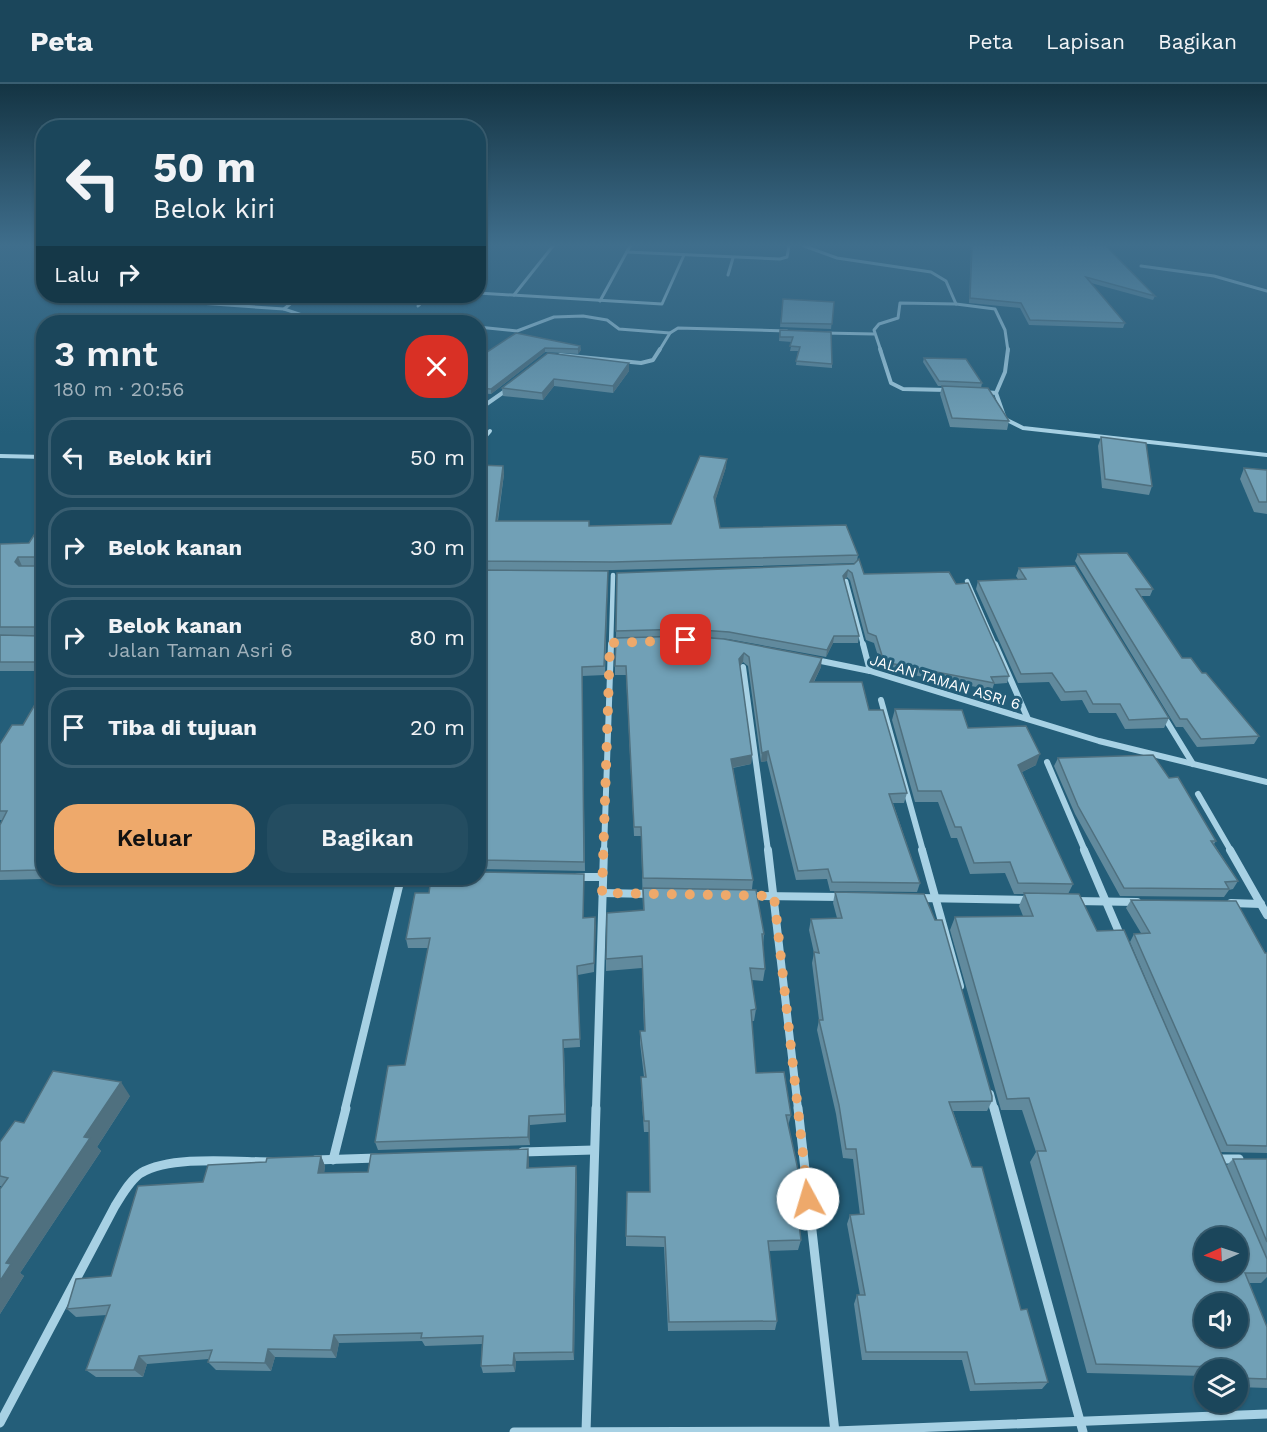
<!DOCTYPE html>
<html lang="id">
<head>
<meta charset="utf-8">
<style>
	:root { --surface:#1b465b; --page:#244d61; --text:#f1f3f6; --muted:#a0b1bb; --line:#395e71; --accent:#eea96b }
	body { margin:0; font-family:"Work Sans",sans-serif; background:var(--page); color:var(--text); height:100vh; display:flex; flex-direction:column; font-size:22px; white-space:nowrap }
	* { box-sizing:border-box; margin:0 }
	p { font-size:20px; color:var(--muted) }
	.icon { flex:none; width:33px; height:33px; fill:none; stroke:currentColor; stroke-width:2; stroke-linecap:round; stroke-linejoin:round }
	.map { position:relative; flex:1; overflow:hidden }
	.side { position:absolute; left:36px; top:231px; width:450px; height:570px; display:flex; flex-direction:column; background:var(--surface); border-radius:24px; box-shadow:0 2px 4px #0004,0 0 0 2px var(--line) }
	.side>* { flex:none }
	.guide { position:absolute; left:36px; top:36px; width:450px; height:183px; border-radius:24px; box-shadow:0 2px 4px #0004,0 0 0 2px var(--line); background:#1b465b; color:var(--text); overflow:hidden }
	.needle { width:39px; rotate:267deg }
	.controls { position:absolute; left:1194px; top:1143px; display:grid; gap:12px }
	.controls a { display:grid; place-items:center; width:54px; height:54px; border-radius:50%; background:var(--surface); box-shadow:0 2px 4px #0004,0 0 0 2px var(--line); font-size:30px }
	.pin { position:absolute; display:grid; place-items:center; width:51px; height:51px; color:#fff; margin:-26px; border-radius:12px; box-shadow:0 3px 9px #0006 }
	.me { position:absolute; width:66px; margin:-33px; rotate:354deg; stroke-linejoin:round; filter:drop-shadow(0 0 4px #0008) }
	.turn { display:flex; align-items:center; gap:21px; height:126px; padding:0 18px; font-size:27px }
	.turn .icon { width:78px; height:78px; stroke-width:2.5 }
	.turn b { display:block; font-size:42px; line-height:51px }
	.then { display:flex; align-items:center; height:57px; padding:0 18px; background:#0003; gap:12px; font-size:22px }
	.round { display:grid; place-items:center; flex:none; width:63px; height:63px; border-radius:24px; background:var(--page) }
	.head { display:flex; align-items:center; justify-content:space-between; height:102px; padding:0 18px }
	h1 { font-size:36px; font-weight:600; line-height:45px }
	.primary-button { display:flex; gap:12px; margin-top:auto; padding:12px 18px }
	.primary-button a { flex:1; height:69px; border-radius:24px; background:var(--accent); color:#111; font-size:24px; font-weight:600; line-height:69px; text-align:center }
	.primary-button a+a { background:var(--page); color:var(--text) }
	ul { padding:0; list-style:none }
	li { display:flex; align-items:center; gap:18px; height:81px; margin:0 12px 9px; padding:0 6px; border:3px solid var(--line); border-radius:24px }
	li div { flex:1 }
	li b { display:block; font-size:22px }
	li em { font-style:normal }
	header { display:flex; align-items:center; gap:36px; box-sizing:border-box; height:84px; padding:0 30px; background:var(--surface); border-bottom:2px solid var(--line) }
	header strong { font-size:28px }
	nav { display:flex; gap:33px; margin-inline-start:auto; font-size:21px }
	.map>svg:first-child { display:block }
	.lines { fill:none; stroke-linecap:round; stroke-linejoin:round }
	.minor-far5 { stroke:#a7d1e4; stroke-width:3 }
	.minor-far4 { stroke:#a7d1e4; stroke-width:4 }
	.minor-far3 { stroke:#a7d1e4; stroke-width:4.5 }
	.minor-far2 { stroke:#a7d1e4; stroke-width:6 }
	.minor-far1 { stroke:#a7d1e4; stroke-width:8 }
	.minor { stroke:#a7d1e4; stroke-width:9 }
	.wall { fill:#618a9d }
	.shaded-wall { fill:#4f707f }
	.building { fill:#71a0b6; stroke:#4f707f; stroke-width:1.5; fill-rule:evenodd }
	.route { stroke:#eea96b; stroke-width:10; stroke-dasharray:0 18 }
	.labels { text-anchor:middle; stroke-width:6; stroke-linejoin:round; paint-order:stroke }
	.street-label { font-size:15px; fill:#fff; stroke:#245e79 }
</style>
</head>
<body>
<header>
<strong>Peta</strong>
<nav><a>Peta</a><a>Lapisan</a><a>Bagikan</a></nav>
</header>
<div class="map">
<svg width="1267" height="1348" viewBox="0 0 1267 1348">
	<rect width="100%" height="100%" fill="#245e79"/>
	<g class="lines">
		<!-- minor-far5 -->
		<g class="minor-far5">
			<path d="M804,162L837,174L931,188L946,197L956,220"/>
			<path d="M627,168L780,175L787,173L789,162"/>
			<path d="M1141,182L1214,192L1267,207"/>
			<path d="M728,191L733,174"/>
			<path d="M478,209L662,220L684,171"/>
			<path d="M514,211L553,162"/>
			<path d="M600,217L630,162"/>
			<path d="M199,219L284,225L311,234L448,238"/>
			<path d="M418,222L429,212"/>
			<path d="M284,225L300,212"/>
			<path d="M478,243L517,247L554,233L583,232L607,236L619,245L670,249"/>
			<path d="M824,249L874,250"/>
			<path d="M659,267L670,249L678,244L787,247"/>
			<path d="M881,267L874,246L879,240L898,234L900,219L956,220L995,225L1005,246L1008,267"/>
		</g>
		<!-- minor-far4 -->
		<g class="minor-far4">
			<path d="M880,265L891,299L903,305L947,306"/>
			<path d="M560,271L641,279L653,276L660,265"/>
			<path d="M984,308L996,309L1005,335L1023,344L1267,371"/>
			<path d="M996,309L1005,288L1008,265"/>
			<path d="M478,326L508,305"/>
			<path d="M478,361L490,347"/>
			<path d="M0,372L44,373"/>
		</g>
		<!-- minor-far3 -->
		<g class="minor-far3">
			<path d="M846,497L863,561"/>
			<path d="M967,497L995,561"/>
			<path d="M611,561L613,491"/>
		</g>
		<!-- minor-far2 -->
		<g class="minor-far2">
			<path d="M863,560L870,587"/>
			<path d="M995,560L1028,635"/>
			<path d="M816,576L870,587L1099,657L1267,698"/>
			<path d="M743,583L768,767"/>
			<path d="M881,616L923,767"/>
			<path d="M1163,631L1193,680"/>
			<path d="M1047,678L1085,767"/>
			<path d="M1198,710L1231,767"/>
			<path d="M604,767L611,560"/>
		</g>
		<!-- minor-far1 -->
		<g class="minor-far1">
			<path d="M768,766L798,1025"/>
			<path d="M922,766L960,902"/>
			<path d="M1084,766L1121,853"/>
			<path d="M1230,766L1267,831"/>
			<path d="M578,793H602"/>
			<path d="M602,809L651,810"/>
			<path d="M751,812L840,813"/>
			<path d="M919,814L1029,816"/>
			<path d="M1075,817L1137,818"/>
			<path d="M1231,819L1261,820"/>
			<path d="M990,1010L994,1025"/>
			<path d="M345,1025L401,794"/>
			<path d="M596,1025L604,766"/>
		</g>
		<!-- minor -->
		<g class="minor">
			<path d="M798,1024L835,1348"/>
			<path d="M994,1024L1083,1348"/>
			<path d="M522,1068L594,1066"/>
			<path d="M1217,1075H1239"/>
			<path d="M315,1076L377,1074"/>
			<path d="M333,1076L346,1024"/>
			<path d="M0,1339L115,1122C122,1111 130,1096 141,1089C172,1071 236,1078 272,1078"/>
			<path d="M514,1348L835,1347L1267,1330"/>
			<path d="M586,1348L596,1024"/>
		</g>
	</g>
	<!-- wall -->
	<g class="wall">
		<path d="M971,162H1106L1155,212L1153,216L1091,199L1125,239L1123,244L1029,241L1020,224L969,219Z"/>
		<path d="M783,215L834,218L831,245L780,243Z"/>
		<path d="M780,246L831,248L832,280V284L796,281L798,267H790L792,258L779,257Z"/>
		<path d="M516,249L580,262L581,266L578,270L545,268L491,310L478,309V274Z"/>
		<path d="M924,274L982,299L981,304L1009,337L1007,346L950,343L940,310L942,302H938L923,278Z"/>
		<path d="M629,279V287L613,309L554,302L543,316L503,312L502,304Z"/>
		<path d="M1101,353L1152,402L1149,411L1102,404L1098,362Z"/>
		<path d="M478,381L503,382L504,390L498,437L589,442L671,440L726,383L715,417L720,444L858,471L857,477L864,490L1009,592L1007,599L994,600L992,606L882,585L874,559L866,556L850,496L847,493L844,496L859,552L858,559H833L826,573L728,555L686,552L616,554L617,489L854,480L855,479L613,486H478Z"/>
		<path d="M1244,384L1267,386V430L1254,428L1240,395Z"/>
		<path d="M44,448V587H0V460L29,459Z"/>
		<path d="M1078,470L1153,505L1150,512H1141L1182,574L1202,589L1259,652L1254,660L1197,663L1183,643H1176L1075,477Z"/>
		<path d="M1019,484L1169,634L1164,644L1125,645L1116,629H1089L1082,616L1061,617L1049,598L1018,599L976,505L978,497L1018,495L1016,492Z"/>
		<path d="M478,486L608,487L605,591L582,592L585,787L478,785Z"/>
		<path d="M686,552L821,583L814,598L869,626L907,709L904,719H893L920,799L917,808L830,807L827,795L796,796L767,677L761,678L748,582L743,578L740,582L752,671L751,680L733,684L753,796L752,805L764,850L763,862L765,885L763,897L752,896L756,925L754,937H751L756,989L791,1031L788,1042L800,1095L798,1105H794L801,1156L798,1166L769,1167L777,1237L775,1246L668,1247L664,1163L626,1162V1152L650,1108L649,1048H644L641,1004V993H644L640,959V947H644L642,884L606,887V875L643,826L641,752H634L626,591H615V582Z"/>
		<path d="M44,605V793L43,795L0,796V741L2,736H0V660L23,641Z"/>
		<path d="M895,625L968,644L1036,681L1022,688L1073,800L1068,810L1097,847L1193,1005L1130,858L1134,850L1141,849L1126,824L1131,816L1265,869H1267V1069L1220,1068L1226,1082L1233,1075H1267V1193L1261,1199H1249L1267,1243V1304L1238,1303V1286H1204V1292L1087,1289L1030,1078L1036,1068L1022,1026H1001L950,846L955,833L1023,832L1019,822L1024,810H1014L1005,789L970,790L957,754H951L938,718H915L892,636Z"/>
		<path d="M1058,674L1169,694L1216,757L1214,760L1238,797L1233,805L1229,806L1224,813L1120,812L1075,730L1054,682Z"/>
		<path d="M584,799L583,833H595L594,888L578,891L580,963L564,964L566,1038L530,1041V1061L378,1066L375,1058L405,981L429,864H408L406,855L429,809Z"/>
		<path d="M835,808L992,1017L987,1027H953L1021,1226L1048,1298L1042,1305L970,1307L962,1276H862L854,1220L857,1211H860L847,1140L850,1131H860L853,1075L843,1074L836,1030L817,946L819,936L812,879L814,869L809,846L811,835L837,834L833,819Z"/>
		<path d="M130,1012L97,1063L101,1067L20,1189L24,1192L0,1230V1105L2,1102H0V1058L24,1039Z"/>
		<path d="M321,1072L325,1082L324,1089L368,1088L529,1075V1084L577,1092L574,1276L516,1277L515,1288L483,1289L481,1282L482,1260L425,1262L422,1257L339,1259L336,1274L275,1273L271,1287L216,1286L208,1278L209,1275L147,1280L143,1293H96L86,1286L107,1231L76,1233L67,1225L111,1192L203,1098L266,1078Z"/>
	</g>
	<!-- shaded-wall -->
	<g class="shaded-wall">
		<path d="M580,262L581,266L578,270V265Z"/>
		<path d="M545,264V268L491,310V305Z"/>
		<path d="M629,279V287L613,309V302Z"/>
		<path d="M554,295V302L543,316L542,309Z"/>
		<path d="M727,375L726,383L714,421V413Z"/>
		<path d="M503,382L504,390L496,446V437Z"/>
		<path d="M18,473L22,482L20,487L15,478Z"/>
		<path d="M848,486L847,493L842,498L843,492Z"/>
		<path d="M834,552L833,559L826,573L827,566Z"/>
		<path d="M744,569L743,578L738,584L739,575Z"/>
		<path d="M822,574L821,583L809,607L810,598Z"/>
		<path d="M768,667L767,677L761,678L762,669Z"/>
		<path d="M1040,670L1036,681L1014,692L1018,681Z"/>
		<path d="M752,671L751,680L730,684L731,675Z"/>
		<path d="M44,772V793L43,795L37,786Z"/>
		<path d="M595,833L596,842L594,888V879Z"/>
		<path d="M121,998L130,1012L97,1063L101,1067L20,1189L24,1192L0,1230V1197L6,1179L84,1053Z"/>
		<path d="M529,1032L530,1041V1061L528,1053Z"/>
		<path d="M528,1065L529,1075V1094L527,1084Z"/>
		<path d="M321,1072L325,1082L323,1099L318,1089Z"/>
		<path d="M576,1082L577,1092L574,1276L573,1268Z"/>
		<path d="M334,1251L339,1259L336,1274L331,1266Z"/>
		<path d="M268,1265L275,1273L271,1287L265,1279Z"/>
		<path d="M514,1269L516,1277L515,1288L513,1281Z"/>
		<path d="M139,1272L147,1280L143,1293L134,1286Z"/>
	</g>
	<!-- building -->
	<g class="building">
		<path d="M972,162H1106L1155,212L1086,193L1125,239L1030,236L1021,219L970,214Z"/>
		<path d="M783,215L834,218L832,240L781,239Z"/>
		<path d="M780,246L831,248L832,280L796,277L800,263L790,262L793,253H780Z"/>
		<path d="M516,249L580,262L578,265L545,264L491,305L478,304V274Z"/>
		<path d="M548,269L629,279L613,302L554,295L542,309L502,304Z"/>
		<path d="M924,274L966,275L982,299L939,297Z"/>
		<path d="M942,302L988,304L1009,337L952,334Z"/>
		<path d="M1101,353L1146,359L1152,402L1105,395Z"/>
		<path d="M700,372L727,375L714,413L720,444L846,441L858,471L613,478L478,477V381L503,382L496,437H589V442L671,440Z"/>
		<path d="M1244,384L1267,386V418H1259Z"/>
		<path d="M36,448H44V477L41,473H18L15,478L19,482H41L44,479V547L40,543H0V460L29,459Z"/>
		<path d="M1127,469L1153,505H1136L1182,574H1191L1202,589H1206L1259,652L1201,655L1187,635H1180L1078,470Z"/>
		<path d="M859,475L864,490L949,488L956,500L968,499L1009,592L991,593L994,599L884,578L876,552L868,549L852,489L848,486L843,492L859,552H834L827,566L729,548L687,545L616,547L617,489L854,480Z"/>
		<path d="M1075,482L1169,634L1129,636L1120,620H1093L1086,607L1065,608L1052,589L1021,590L978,497L1026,495L1019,484Z"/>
		<path d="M478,486L608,487L604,582L582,583L584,778L478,776Z"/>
		<path d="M44,548V578H0V551L39,552Z"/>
		<path d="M686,552L724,555L822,574L810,598H862L869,626H883L907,709L889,710L920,799L832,798L828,785L798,787L768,667L762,669L749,573L744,569L739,575L752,671L731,675L753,796L643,794L641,743H634L626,582H615L616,554Z"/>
		<path d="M44,605V772L37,786L0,787V741L7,727H0V660L12,641H23Z"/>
		<path d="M895,625L962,626L968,644L1026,642L1040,670L1018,681L1073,800L1018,799L1010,778L974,779L961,743H955L941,707H918Z"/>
		<path d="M1153,671L1169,694L1178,693L1216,757H1211L1238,797L1225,798L1229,805L1124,804L1078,722L1058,674Z"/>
		<path d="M478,788L584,790L583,834L595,833L594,879L577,882L580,955L563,956L565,1030L529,1032L528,1053L375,1058L388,982L405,981L430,854L406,855L415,809H429L431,794H478Z"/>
		<path d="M643,804L756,806L764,850H762L765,885L750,884L756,925L751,926L756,989L784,988L791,1031H786L800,1095H793L801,1156L768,1157L777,1237L669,1238L665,1153L626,1152L627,1108H650L649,1037H644L641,993H646L640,947H645L642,872L606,875L607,829L644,826Z"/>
		<path d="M835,808L924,810L935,836H942L992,1012V1017L949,1018L972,1083H982L1021,1226L1027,1225L1048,1298L975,1300L967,1268H866L857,1211H865L850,1131L864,1130L856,1065H846L839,1021L819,936H823L814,868L819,869L811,835L842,834Z"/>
		<path d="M1024,809L1079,810L1097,847L1124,846L1267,1175V1189H1245L1267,1243V1295L1238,1294V1286H1218V1283L1096,1280L1037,1067H1046L1029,1014L1007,1015L955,833L1033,832ZM1204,1154H1238V1186H1204ZM1204,1220H1238V1252H1204Z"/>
		<path d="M1131,816L1236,817L1265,869H1267V1062L1227,1061L1134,850L1150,849Z"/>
		<path d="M53,987L121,998L84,1053L90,1054L6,1179L11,1180L0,1197V1105L8,1094L0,1092V1058L15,1037L24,1039Z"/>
		<path d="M528,1065L527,1084L576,1082L573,1268L514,1269L513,1281L481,1282L483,1252L421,1254L422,1249L334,1251L331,1266L268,1265L265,1279L208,1278L212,1266L139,1272L134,1286H86L110,1221L67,1225L76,1195L111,1192L138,1102L203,1098L208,1081L266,1078L267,1074L321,1072L318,1089L368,1088L371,1070Z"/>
		<path d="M1233,1075H1267V1158Z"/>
	</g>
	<!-- sky -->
	<linearGradient id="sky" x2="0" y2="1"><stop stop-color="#143443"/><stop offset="0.46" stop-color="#3f6e8c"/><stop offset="1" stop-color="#3f6e8c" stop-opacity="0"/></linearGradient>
	<rect width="1267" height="350" fill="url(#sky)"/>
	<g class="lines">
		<!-- route -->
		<path class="route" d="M686,556L610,559L602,809L774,812L808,1115"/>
	</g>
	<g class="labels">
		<!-- street labels -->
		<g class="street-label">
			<text transform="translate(945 598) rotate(17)" y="5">JALAN TAMAN ASRI 6</text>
		</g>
	</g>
</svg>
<div class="controls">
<a><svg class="needle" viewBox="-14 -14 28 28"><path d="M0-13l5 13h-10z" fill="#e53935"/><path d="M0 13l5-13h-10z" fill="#a0b1bb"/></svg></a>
<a><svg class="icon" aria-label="sound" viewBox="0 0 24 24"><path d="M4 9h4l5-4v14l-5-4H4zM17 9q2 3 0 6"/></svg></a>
<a><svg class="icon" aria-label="layers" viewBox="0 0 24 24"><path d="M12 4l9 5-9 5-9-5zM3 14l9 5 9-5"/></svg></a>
</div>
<div class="pin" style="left:686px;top:556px;background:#d93025"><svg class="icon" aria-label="arrive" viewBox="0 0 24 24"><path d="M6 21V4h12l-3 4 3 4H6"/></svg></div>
<svg class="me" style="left:808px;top:1115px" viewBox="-20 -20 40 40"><circle r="19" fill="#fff"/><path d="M0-13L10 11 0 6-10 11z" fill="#eea96b"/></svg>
<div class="guide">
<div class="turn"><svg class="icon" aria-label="left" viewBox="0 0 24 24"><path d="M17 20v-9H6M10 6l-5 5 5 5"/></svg><div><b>50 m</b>Belok kiri</div></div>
<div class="then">Lalu<svg class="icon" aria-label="right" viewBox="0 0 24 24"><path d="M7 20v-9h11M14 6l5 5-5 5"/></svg></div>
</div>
<section class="side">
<div class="head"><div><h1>3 mnt</h1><p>180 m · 20:56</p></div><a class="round" style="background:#d93025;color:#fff"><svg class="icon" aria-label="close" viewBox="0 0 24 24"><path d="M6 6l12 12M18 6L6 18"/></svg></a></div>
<ul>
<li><svg class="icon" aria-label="left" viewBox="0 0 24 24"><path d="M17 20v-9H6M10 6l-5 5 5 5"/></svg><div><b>Belok kiri</b></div><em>50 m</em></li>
<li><svg class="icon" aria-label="right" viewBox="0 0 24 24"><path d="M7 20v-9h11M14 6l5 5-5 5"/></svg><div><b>Belok kanan</b></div><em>30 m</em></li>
<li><svg class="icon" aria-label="right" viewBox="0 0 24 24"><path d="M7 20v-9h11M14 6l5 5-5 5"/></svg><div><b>Belok kanan</b><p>Jalan Taman Asri 6</p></div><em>80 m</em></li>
<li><svg class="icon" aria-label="arrive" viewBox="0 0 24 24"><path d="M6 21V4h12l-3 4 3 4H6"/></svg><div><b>Tiba di tujuan</b></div><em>20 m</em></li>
</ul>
<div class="primary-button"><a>Keluar</a><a>Bagikan</a></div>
</section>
</div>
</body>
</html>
